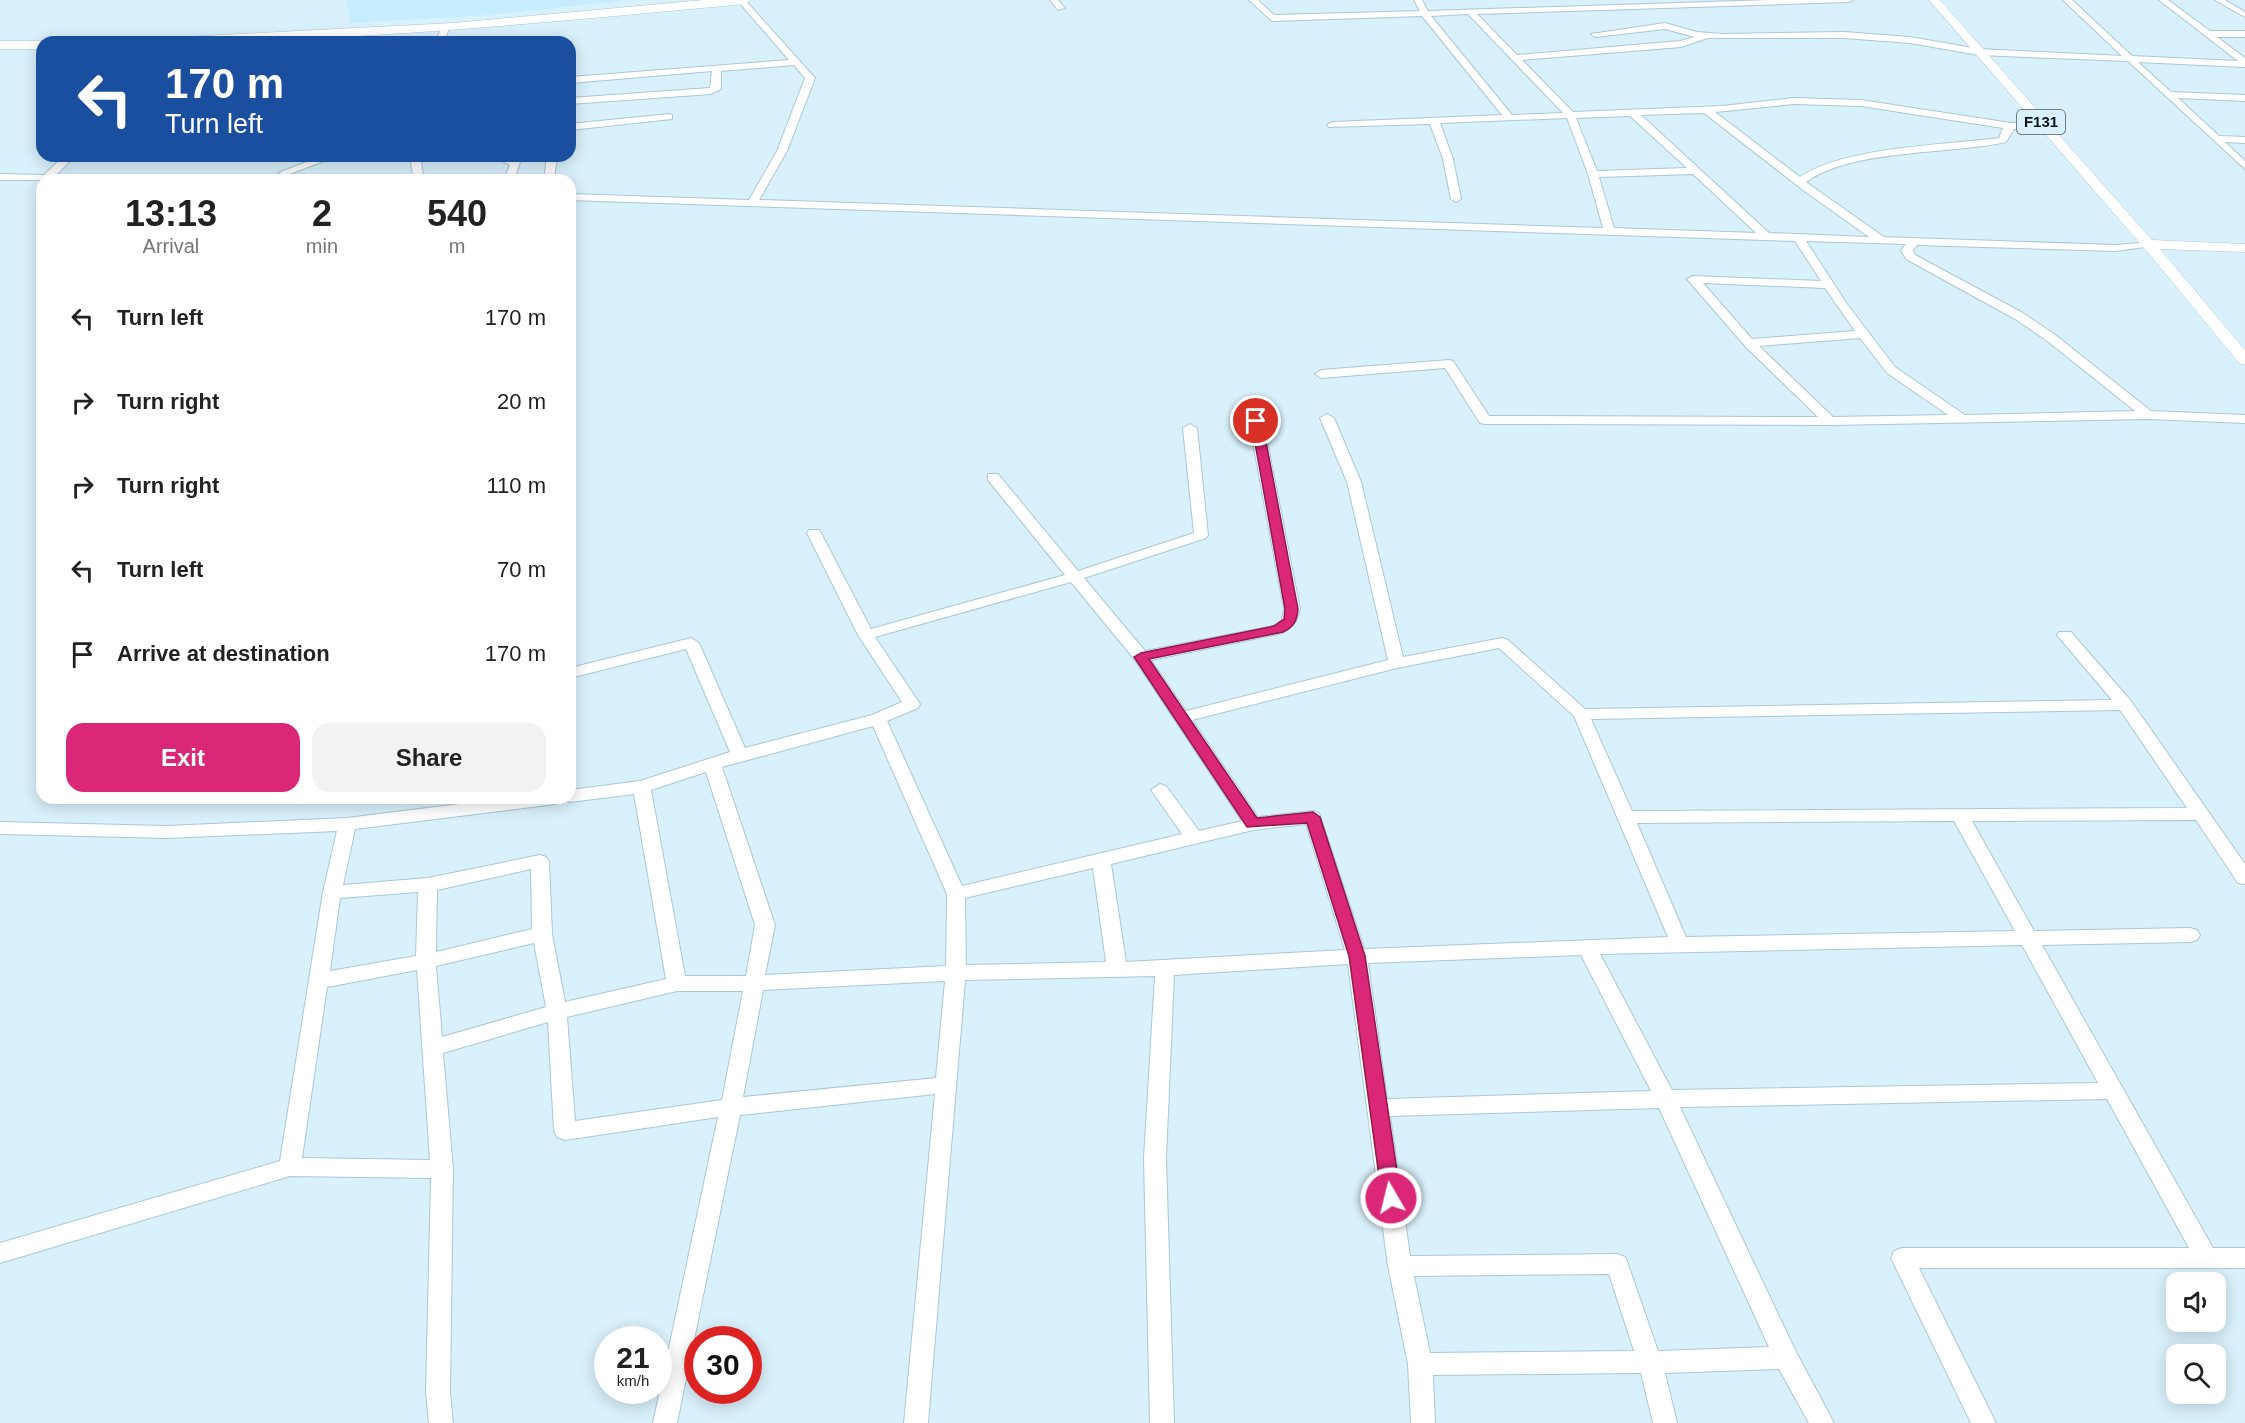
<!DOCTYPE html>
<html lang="en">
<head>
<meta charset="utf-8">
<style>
	:root { --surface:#fff; --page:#f2f2f2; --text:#222; --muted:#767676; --accent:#db2777 }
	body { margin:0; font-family:Arial,sans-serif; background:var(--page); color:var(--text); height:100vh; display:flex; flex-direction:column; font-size:22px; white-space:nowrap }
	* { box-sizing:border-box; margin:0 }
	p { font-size:20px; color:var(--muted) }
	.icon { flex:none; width:33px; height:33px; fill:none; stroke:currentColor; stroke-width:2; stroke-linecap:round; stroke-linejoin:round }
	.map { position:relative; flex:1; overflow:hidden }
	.details { position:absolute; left:36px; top:174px; width:540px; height:630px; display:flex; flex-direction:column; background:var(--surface); border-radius:18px; box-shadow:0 3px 15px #0003 }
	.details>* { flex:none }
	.hud { position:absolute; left:36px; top:36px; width:540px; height:126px; border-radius:18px; box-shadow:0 3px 15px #0003; background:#1a4fa0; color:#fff; overflow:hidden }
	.fabs { position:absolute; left:2166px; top:1272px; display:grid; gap:12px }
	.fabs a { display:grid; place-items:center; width:60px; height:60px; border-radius:12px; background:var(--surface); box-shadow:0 3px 15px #0003; font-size:30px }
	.speed { position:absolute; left:594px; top:1326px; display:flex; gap:12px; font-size:30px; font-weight:700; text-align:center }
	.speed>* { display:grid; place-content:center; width:78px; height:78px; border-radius:50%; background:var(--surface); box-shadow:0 3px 15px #0003; line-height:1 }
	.speed small { font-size:15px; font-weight:400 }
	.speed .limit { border:9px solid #d22; background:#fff; color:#111 }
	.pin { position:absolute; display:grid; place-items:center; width:51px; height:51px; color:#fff; margin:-26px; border:3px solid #fff; border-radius:50%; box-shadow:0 2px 6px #0007 }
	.me { position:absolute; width:66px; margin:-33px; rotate:352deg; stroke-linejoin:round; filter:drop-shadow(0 0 4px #0008) }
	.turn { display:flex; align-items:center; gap:21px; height:126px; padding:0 30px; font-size:27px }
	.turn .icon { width:78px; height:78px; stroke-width:2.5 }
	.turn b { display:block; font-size:42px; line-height:51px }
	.eta { display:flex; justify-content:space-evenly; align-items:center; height:102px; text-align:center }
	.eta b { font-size:36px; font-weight:600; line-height:42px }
	.button { display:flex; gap:12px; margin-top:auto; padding:12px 30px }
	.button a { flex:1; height:69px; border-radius:18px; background:var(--accent); color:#fff; font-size:24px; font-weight:600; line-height:69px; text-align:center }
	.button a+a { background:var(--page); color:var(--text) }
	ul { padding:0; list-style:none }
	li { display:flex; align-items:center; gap:18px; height:84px; padding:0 30px }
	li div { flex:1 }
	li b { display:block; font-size:22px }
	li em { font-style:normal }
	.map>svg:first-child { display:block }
	.built { fill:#c6ecff }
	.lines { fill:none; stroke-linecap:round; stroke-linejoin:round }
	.minor-casing { stroke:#aac7d5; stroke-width:2 }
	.major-casing { stroke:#aac7d5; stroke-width:1 }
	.highway-casing { stroke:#aac7d5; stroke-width:1 }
	.minor { fill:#fff; fill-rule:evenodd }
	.major { fill:#fff; fill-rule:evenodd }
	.highway { fill:#fff; fill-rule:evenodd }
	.route { fill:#db2777; stroke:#8e194d; stroke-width:1.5 }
	.labels { text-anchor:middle; stroke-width:5; stroke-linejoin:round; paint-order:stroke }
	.shield { fill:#d9f1fc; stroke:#4a585e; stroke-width:1.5 }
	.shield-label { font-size:15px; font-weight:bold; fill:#0c161b }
</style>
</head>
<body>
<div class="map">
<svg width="2245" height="1423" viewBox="0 0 2245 1423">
	<rect width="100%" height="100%" fill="#d9f1fc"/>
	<!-- built -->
	<path class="built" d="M359,0H628L491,15L350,23L347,1Z"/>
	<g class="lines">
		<!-- minor casing -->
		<g class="minor-casing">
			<g id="minor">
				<path d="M737,0H745L815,78L787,151L759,200L1603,228L1588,174L1567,118L1440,123L1453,159L1461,199L1456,202L1451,199L1443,159L1430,124L1329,127L1327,125L1332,122L1502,115L1422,16L1272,21L1249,0H1258L1274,15L1420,11L1414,0H1422L1428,11L1770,0H1853L1849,2L1477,14L1517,55L1680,41L1695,37L1665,29L1595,37L1591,34L1665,23L1697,32L1723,34L1844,32L1910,37L1979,49L2122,56L2063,0H2072L2132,56L2238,61L2159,0H2168L2210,31H2245V37H2217L2245,58V67L2138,62L2171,92L2245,95V101L2178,98L2219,136L2245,137V143L2225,142L2245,161V169L2128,61L1979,55L1910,43L1844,38H1708L1681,47L1522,60L1573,112L1722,106L1794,98L1861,100L2011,123L2045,122V126L2042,127L2014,129L2006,142C1948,155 1855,148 1806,182L1884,237L2115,245L2152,242V246L2115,251L1917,245L1913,250L1915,255L2023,313L2054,334L2151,411L2245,415V423L2148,419L1830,425L1485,424L1480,423L1445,368L1321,378L1315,374L1321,370L1449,360L1453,361L1489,416L1818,417L1745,346L1687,279L1693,276L1821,281L1795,241L570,200V194L749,200L777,151L805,78L794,65L721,71V89L711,94L570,104V98L710,88L712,71L570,83V77L789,60ZM1468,14L1563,113L1512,115L1431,16ZM1794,104L1861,106L2003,128L1999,138C1944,145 1844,147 1800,177L1715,112ZM1704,113L1803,190L1869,237L1769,233L1641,115ZM1630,116L1687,168L1597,171L1576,118ZM1693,174L1756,233L1614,228L1599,177ZM1806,241L1906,244L1901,250L1906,259L2015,319L2046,340L2135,411L1965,415L1895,367L1847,304ZM1703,283L1825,288L1855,331L1752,339ZM1860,338L1887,373L1948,415L1833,417L1759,346Z"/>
				<path d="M1050,0H1058L1065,8L1058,10Z"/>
				<path d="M2215,0H2225L2245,12V17Z"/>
				<path d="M442,26L449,28L444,42H436Z"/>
				<path d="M669,114L672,115V119L570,130V124Z"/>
				<path d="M64,156H75L55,176L99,177L104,180H0V174L44,175Z"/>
				<path d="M322,156H337L287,175L278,173Z"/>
				<path d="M410,156H420L423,175L420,180H410L413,175Z"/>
				<path d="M493,156H506L520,162L514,180H504L510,165Z"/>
				<path d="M547,156H557L554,180H544Z"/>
				<path d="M1327,414L1334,418L1361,482L1403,657L1502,638L1508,640L1585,709L2112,700L2057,635L2059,632H2071L2131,701L2245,864V884L2238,883L2196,820L1972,821L2034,931L2190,928L2197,930L2200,935L2197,940L2190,942L2042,945L2213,1248H2245V1268H1919L1996,1423H1971L1891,1258L1894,1251L1902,1248H2189L2107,1099L1680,1107L1795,1350L1834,1423H1809L1779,1369L1665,1373L1677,1423H1653L1641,1373L1433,1375L1435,1423H1411L1408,1364L1388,1266L1348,964L1174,975L1166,1158L1174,1423H1150L1144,1158L1155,976L965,980L928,1423H904L935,1094L740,1115L677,1423H653L718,1117L565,1140L557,1137L554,1131L548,1022L443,1053L453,1169L450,1392L453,1423H429L426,1392L431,1178L290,1176L0,1263V1243L280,1161L323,892L337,831L167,838L0,834V822L167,826L347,818L508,798H570V790L640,781L730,752L686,649L570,678V668L691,638L699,643L745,748L872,715L902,702L858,635L807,533L809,530H819L821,533L871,629L1065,575L988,480V474H998L1078,571L1194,533L1183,428L1190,424L1197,428L1208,535L1206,538L1084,578L1145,651L1273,626L1282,620L1284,609L1249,421L1256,417L1263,421L1300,609L1296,621L1283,633L1151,660L1186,711L1388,660L1347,482L1320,418ZM1071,582L1135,660L1242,821L1199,831L1166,786L1160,784L1151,790L1182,834L962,886L887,721L918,708L920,704L875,637ZM1499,648L1574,716L1668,937L1364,949L1319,813L1313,811L1258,817L1192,720L1397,668ZM2120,710L2187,808L1632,811L1591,719ZM873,726L947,894L946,966L765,975L775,925L722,767ZM706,772L755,925L746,976H685L651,790ZM634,794L666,979L565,1002L552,934L549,861L546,857L540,855L428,878L343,885L355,829L555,804L563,799L570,802ZM1954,821L2015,931L1686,937L1637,823ZM1306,824L1345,950L1126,962L1111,864L1253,830ZM1093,868L1106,962L966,965L965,898ZM531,869L532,929L436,952L437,890ZM418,892L416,956L330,971L340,898ZM534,943L546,1007L442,1037L436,966ZM2022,945L2098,1083L1672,1090L1600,954ZM1581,955L1651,1091L1387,1099L1368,963ZM417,970L430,1160L302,1158L327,987ZM945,981L936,1078L743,1097L763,990ZM677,991H743L722,1100L575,1121L567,1017ZM1659,1108L1769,1347L1658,1351L1628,1264L1625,1257L1617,1254L1410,1256L1390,1116ZM1609,1274L1634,1351L1430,1353L1414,1276Z"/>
			</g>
		</g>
		<!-- major casing -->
		<g class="major-casing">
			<path id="major" d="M1929,0H1940L2152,240L2245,244V252L2160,249L2245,350V365L2239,363L2150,255Z"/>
		</g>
		<!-- highway casing -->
		<g class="highway-casing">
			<g id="highway">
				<path d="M704,0H751L745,4C549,22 354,42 157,42L164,38L453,23Z"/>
				<path d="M0,41H42L46,42H42V49H0Z"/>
			</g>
		</g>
		<!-- minor -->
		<use href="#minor" class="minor"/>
		<!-- major -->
		<use href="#major" class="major"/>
		<!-- highway -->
		<use href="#highway" class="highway"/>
	</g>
	<!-- route -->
	<path class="route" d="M1256,418L1262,421L1298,609C1297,621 1294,627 1283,632L1149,659L1257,818L1313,812L1320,817L1365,956L1401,1198L1398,1204L1391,1206L1385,1204L1382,1198L1349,956L1307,823L1247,827L1134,657L1141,653L1274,626L1284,619L1285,609L1251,421Z"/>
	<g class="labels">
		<!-- shield labels -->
		<rect class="shield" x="2017" y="110" width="48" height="24" rx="4.5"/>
		<g class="shield-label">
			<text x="2041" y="127">F131</text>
		</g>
	</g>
</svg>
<div class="fabs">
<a><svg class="icon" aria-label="sound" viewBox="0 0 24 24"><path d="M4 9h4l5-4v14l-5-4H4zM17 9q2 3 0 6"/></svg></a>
<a><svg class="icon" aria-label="search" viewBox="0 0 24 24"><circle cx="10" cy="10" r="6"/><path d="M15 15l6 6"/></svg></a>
</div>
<div class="speed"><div>21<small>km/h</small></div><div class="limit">30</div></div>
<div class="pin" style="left:1256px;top:421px;background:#d93025"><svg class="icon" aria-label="arrive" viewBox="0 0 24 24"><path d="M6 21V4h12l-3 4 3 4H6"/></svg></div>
<svg class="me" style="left:1391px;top:1198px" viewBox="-20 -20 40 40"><circle r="17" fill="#db2777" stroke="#fff" stroke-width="3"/><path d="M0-11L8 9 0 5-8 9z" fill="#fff"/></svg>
<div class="hud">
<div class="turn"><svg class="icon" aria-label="left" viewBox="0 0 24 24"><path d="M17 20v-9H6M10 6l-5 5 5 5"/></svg><div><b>170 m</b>Turn left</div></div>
</div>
<section class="details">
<div class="eta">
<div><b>13:13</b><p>Arrival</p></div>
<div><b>2</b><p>min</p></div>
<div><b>540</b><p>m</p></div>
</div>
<ul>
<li><svg class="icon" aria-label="left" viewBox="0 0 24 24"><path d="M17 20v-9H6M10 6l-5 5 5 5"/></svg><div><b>Turn left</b></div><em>170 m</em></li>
<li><svg class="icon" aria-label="right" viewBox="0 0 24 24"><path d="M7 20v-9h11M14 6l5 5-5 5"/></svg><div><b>Turn right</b></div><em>20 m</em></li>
<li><svg class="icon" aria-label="right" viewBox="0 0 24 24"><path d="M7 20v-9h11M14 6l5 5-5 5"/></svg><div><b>Turn right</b></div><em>110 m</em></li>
<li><svg class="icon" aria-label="left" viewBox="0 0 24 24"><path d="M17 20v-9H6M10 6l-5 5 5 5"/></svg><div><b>Turn left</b></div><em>70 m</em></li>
<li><svg class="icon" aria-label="arrive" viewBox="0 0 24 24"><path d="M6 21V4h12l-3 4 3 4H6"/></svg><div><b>Arrive at destination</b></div><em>170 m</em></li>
</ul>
<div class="button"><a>Exit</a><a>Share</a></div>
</section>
</div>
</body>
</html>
